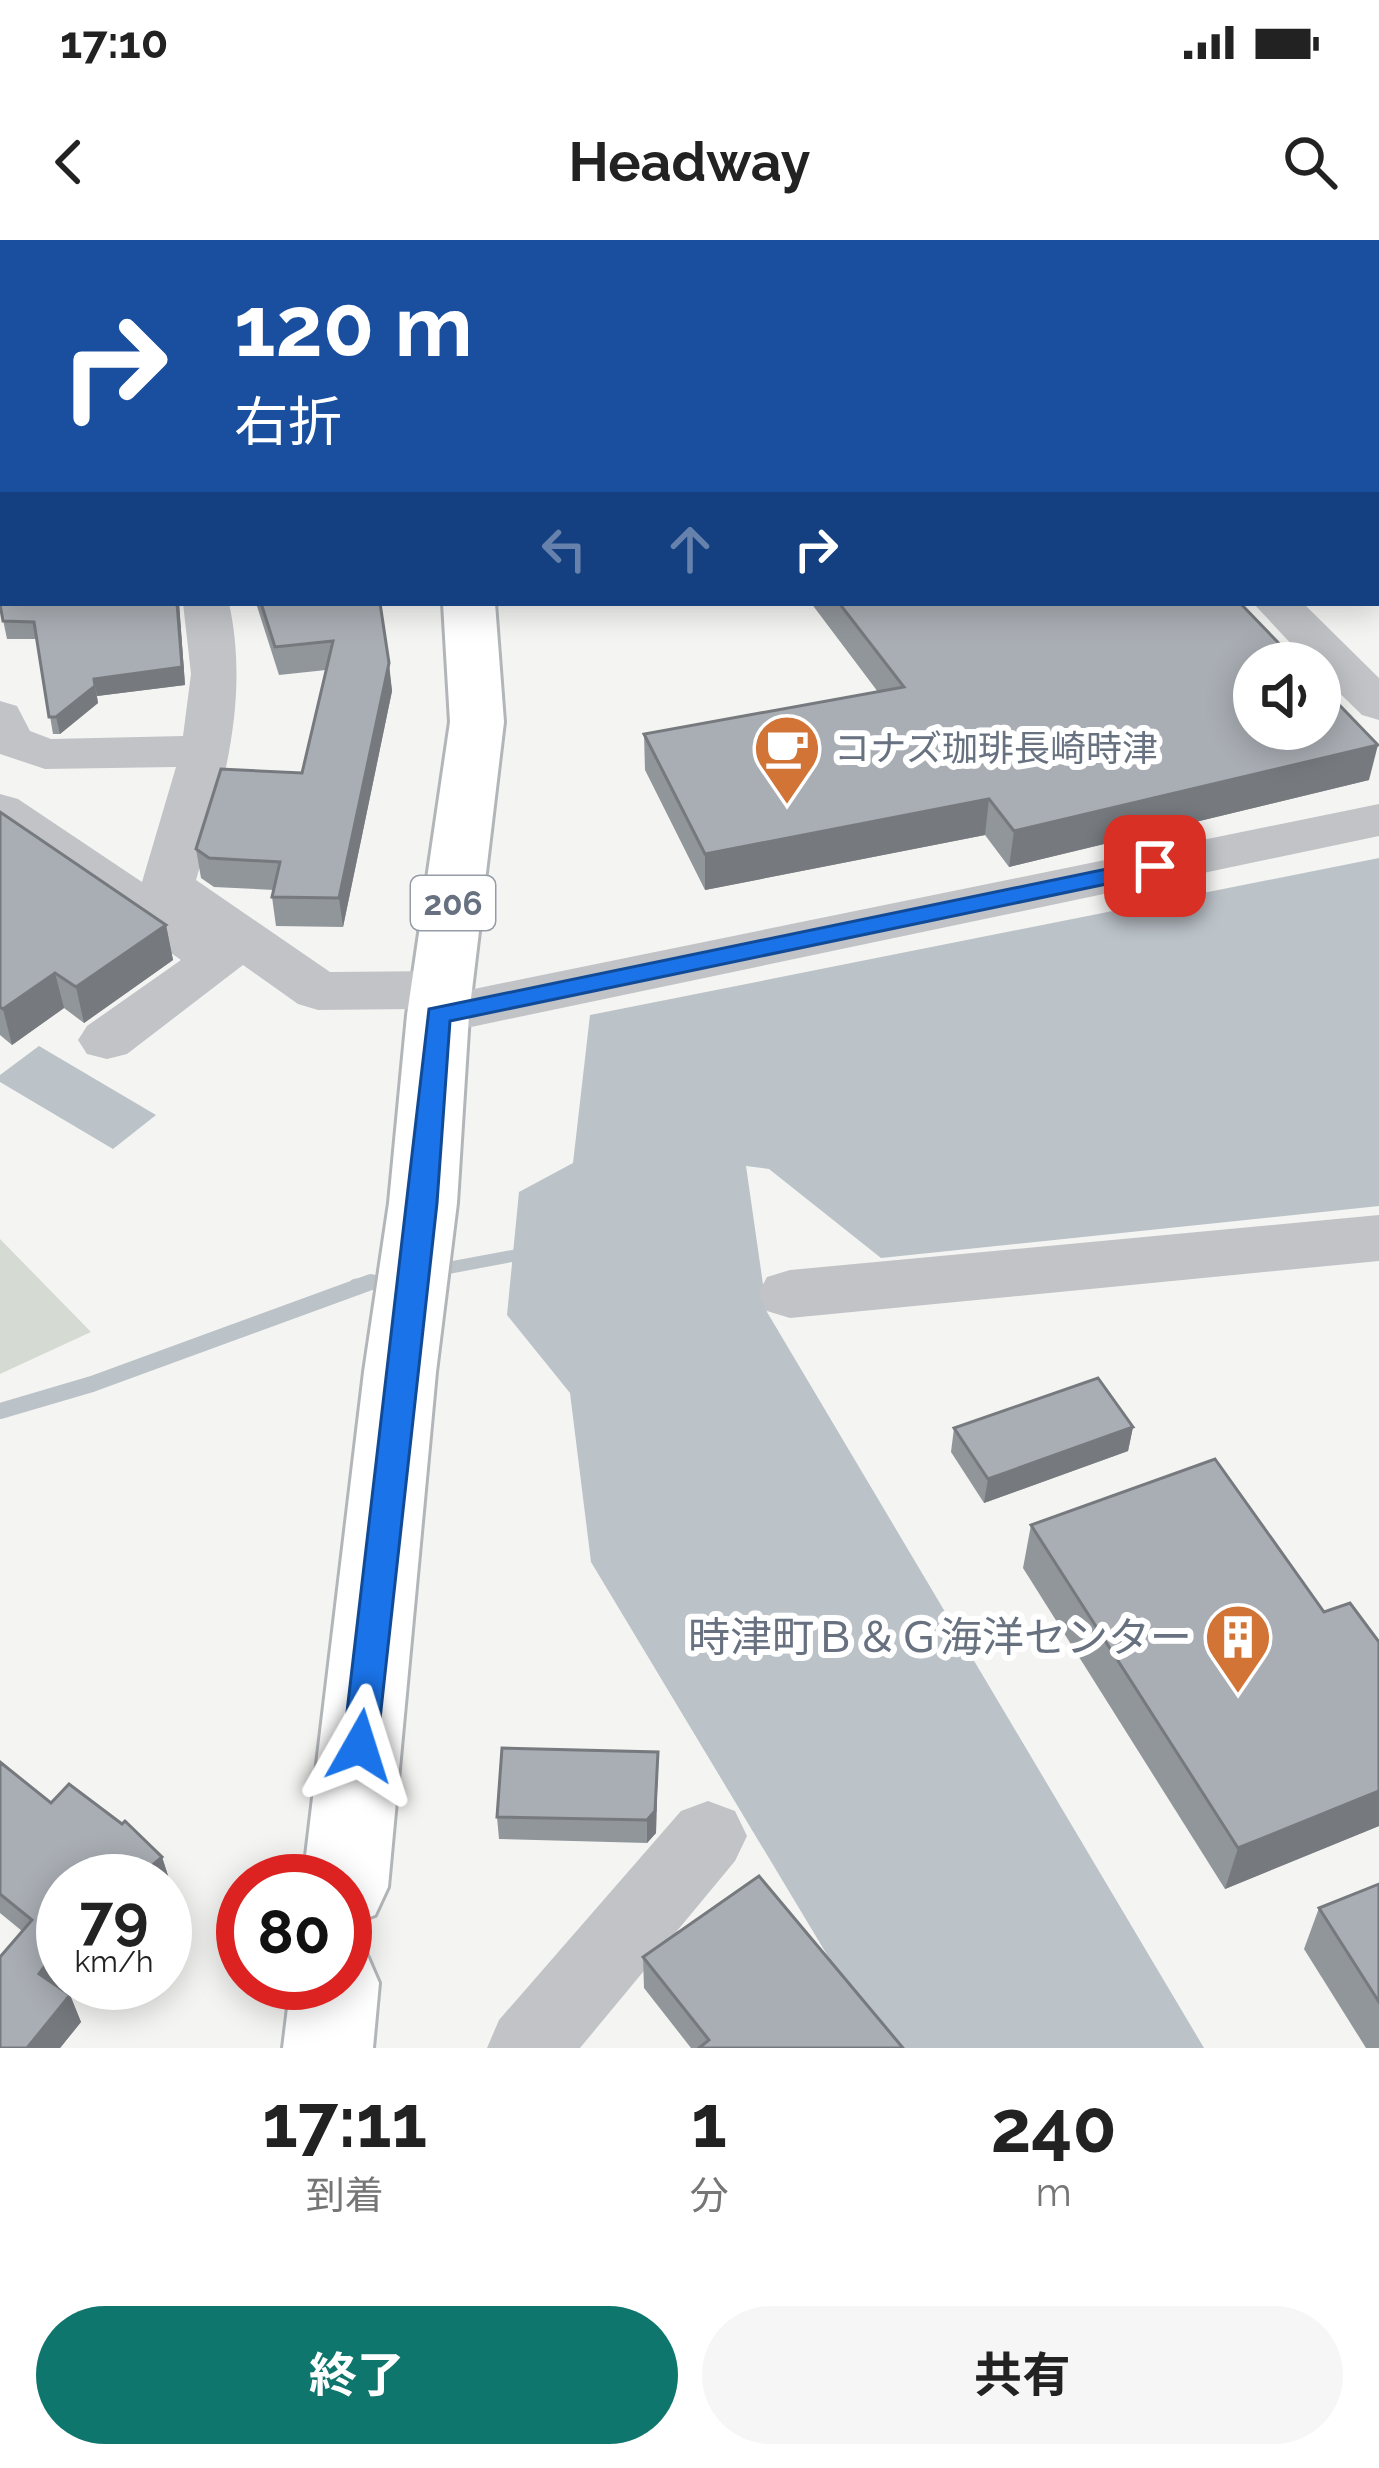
<!DOCTYPE html>
<html lang="ja">
<head>
<meta charset="utf-8">
<style>
	:root { --surface:#fff; --page:#f6f6f6; --text:#222; --muted:#767676; --accent:#0f766e }
	body { margin:0; font-family:Raleway,"Noto Sans JP",sans-serif; background:var(--page); color:var(--text); height:100vh; display:flex; flex-direction:column; font-size:45px; white-space:nowrap }
	* { box-sizing:border-box; margin:0 }
	p { font-size:39px; color:var(--muted) }
	.icon { flex:none; width:66px; height:66px; fill:none; stroke:currentColor; stroke-width:2; stroke-linecap:round; stroke-linejoin:round }
	.map { position:relative; height:1808px; overflow:hidden }
	.side { display:flex; flex-direction:column; background:var(--surface); flex:1 }
	.side>* { flex:none }
	.hud { position:absolute; left:0px; top:0px; width:1380px; height:366px; box-shadow:0 6px 30px #0003; background:#1a4fa0; color:#fff; overflow:hidden }
	.buttons { position:absolute; left:1233px; top:402px; display:grid; gap:24px }
	.buttons a { display:grid; place-items:center; width:108px; height:108px; border-radius:50%; background:var(--surface); box-shadow:0 6px 30px #0003; font-size:60px }
	.speed { position:absolute; left:36px; top:1614px; display:flex; gap:24px; font-size:60px; font-weight:700; text-align:center }
	.speed>* { display:grid; place-content:center; width:156px; height:156px; border-radius:50%; background:var(--surface); box-shadow:0 6px 30px #0003; line-height:1 }
	.speed small { font-size:30px; font-weight:400 }
	.speed .limit { border:18px solid #d22; background:#fff; color:#111 }
	.pin { position:absolute; display:grid; place-items:center; width:102px; height:102px; color:#fff; margin:-51px; border-radius:24px; box-shadow:0 6px 18px #0006 }
	.me { position:absolute; width:132px; margin:-66px; rotate:6deg; stroke-linejoin:round; filter:drop-shadow(0 0 9px #0008) }
	.turn { display:flex; align-items:center; gap:42px; height:252px; padding:0 36px; font-size:54px }
	.turn .icon { width:156px; height:156px; stroke-width:2.5 }
	.turn b { display:block; font-size:84px; line-height:102px }
	.lanes { display:flex; align-items:center; height:114px; padding:0 36px; background:#0003; justify-content:center; gap:60px; direction:ltr }
	.lanes .off { opacity:.35 }
	.eta { display:flex; justify-content:space-evenly; align-items:center; height:204px; text-align:center }
	.eta b { font-size:72px; font-weight:700; line-height:84px }
	.cta { display:flex; gap:24px; margin-top:auto; padding:24px 36px }
	.cta a { flex:1; height:138px; border-radius:72px; background:var(--accent); color:#fff; font-size:48px; font-weight:700; line-height:138px; text-align:center }
	.cta a+a { background:var(--page); color:var(--text) }
	.status { display:flex; justify-content:space-between; align-items:center; height:84px; padding:0 60px; background:var(--surface); direction:ltr }
	.status svg { height:33px; fill:currentColor }
	header { display:flex; justify-content:space-between; align-items:center; height:156px; padding:0 36px; background:var(--surface); font-size:54px; font-weight:700 }
	.map>svg:first-child { display:block }
	.green { fill:#d5dbd3 }
	.water { fill:#bbc2c8 }
	.lines { fill:none; stroke-linecap:round; stroke-linejoin:round }
	.stream-far1 { stroke:#bbc2c8; stroke-width:12 }
	.stream { stroke:#bbc2c8; stroke-width:16 }
	.highway-casing { stroke:#b3b6b9; stroke-width:6 }
	.minor { fill:#c1c3c7; fill-rule:evenodd }
	.highway { fill:#fff; fill-rule:evenodd }
	.wall { fill:#91969b }
	.shaded-wall { fill:#767a7e }
	.building { fill:#a9aeb4; stroke:#767a7e; stroke-width:3 }
	.route { fill:#1a73e8; stroke:#114b97; stroke-width:3 }
	.labels { text-anchor:middle; stroke-width:12; stroke-linejoin:round; paint-order:stroke }
	.shield { fill:#fff; stroke:#959ca6; stroke-width:3 }
	.shield-label { font-size:33px; font-weight:bold; fill:#677180 }
	.poi-label { font-size:36px; fill:#677180; stroke:#fff; text-anchor:start }
	.near-poi-label { font-size:42px; fill:#677180; stroke:#fff; text-anchor:end }
</style>
</head>
<body>
<div class="status"><b>17:10</b><svg viewBox="0 0 49 12"><path d="M0 12V9h3v3zM5 12V6h3v6zM10 12V3h3v9zM15 12V0h3v12zM26 1h20v11H26zM47 4h2v5h-2z"/></svg></div>
<header><svg class="icon" aria-label="back" viewBox="0 0 24 24"><path d="M15 5l-7 7 7 7"/></svg>Headway<svg class="icon" aria-label="search" viewBox="0 0 24 24"><circle cx="10" cy="10" r="6"/><path d="M15 15l6 6"/></svg></header>
<div class="map">
<svg width="1379" height="1808" viewBox="0 0 1379 1808">
	<rect width="100%" height="100%" fill="#f4f5f2"/>
	<!-- green -->
	<path class="green" d="M0,999L91,1092L0,1134Z"/>
	<!-- water -->
	<g class="water">
		<path d="M1379,618V966L881,1018L769,929L746,926L767,1072L1204,1808H891L871,1788L591,1322L570,1153L507,1075L519,952L573,923L590,775Z"/>
		<path d="M39,806L156,875L113,909L0,842V835Z"/>
	</g>
	<g class="lines">
		<!-- stream-far1 -->
		<g class="stream-far1">
			<path d="M432,1031L528,1013"/>
			<path d="M355,1045L392,1038"/>
		</g>
		<!-- stream -->
		<path class="stream" d="M0,1171L92,1144L371,1042"/>
		<!-- highway casing -->
		<g class="highway-casing">
			<g id="highway">
				<path d="M260,0H302L304,3H262Z"/>
				<path d="M443,363H495L504,482L469,775L457,963L436,1132L388,1647L375,1675L345,1687V1641H303L364,1132L389,963L407,775L450,482Z"/>
				<path d="M345,1705L366,1713L379,1743L373,1808H283L291,1743H345Z"/>
			</g>
		</g>
		<!-- minor -->
		<g class="minor">
			<path d="M741,0H794L739,3Z"/>
			<path d="M892,0H931L933,3H894Z"/>
			<path d="M183,363H229C250,460 223,548 196,640L330,732L441,731L461,737L469,750L1379,564V596L438,794L418,788L410,775L413,769L318,770L298,764L243,725L127,814L107,819L87,814L78,800L87,786L181,720L0,594V554L18,559L142,642L176,527L45,529L0,514V461L17,466L30,491L51,499L183,496L191,434Z"/>
			<path d="M1253,363H1303L1379,438V480L1362,475L1320,434V423H1309Z"/>
			<path d="M1379,975V1021L790,1078L767,1071L758,1054L767,1037L790,1030Z"/>
			<path d="M708,1561L735,1571L747,1596L735,1621L580,1808H487L499,1780L681,1571Z"/>
		</g>
		<!-- highway -->
		<use href="#highway" class="highway"/>
	</g>
	<!-- wall -->
	<g class="wall">
		<path d="M179,363L185,445L97,456L98,463L60,494H53L37,399H7L0,365Z"/>
		<path d="M256,363H380L392,451L343,687L276,686L272,657L274,650L214,647L201,638L196,609L302,533L326,430L279,435Z"/>
		<path d="M811,363H1240L1369,540L1009,627L985,595L705,650L645,530L644,494L878,452Z"/>
		<path d="M0,572L166,685L173,720L84,783L64,768L12,805L0,795Z"/>
		<path d="M1133,1187L1128,1211L984,1263L951,1212L954,1188Z"/>
		<path d="M1031,1285L1324,1372L1379,1402V1586L1225,1649L1023,1328Z"/>
		<path d="M658,1512L656,1593L647,1603L499,1599L497,1577Z"/>
		<path d="M0,1522L51,1563L162,1617L171,1645L63,1641L60,1748L70,1755L81,1782L60,1808H0L22,1691L0,1673Z"/>
		<path d="M1379,1644V1808H1366L1304,1709L1319,1668Z"/>
		<path d="M643,1717L903,1808H691L644,1748Z"/>
	</g>
	<!-- shaded-wall -->
	<g class="shaded-wall">
		<path d="M626,0H684L667,3H626Z"/>
		<path d="M177,363H179L185,445L97,456L94,439Z"/>
		<path d="M389,423L392,451L343,687L339,658Z"/>
		<path d="M95,446L98,463L60,494L56,477Z"/>
		<path d="M1378,505L1369,540L1009,627L1014,591Z"/>
		<path d="M989,559L985,595L705,650V614Z"/>
		<path d="M166,685L173,720L84,783L76,747Z"/>
		<path d="M55,733L64,768L12,805L3,769Z"/>
		<path d="M1133,1187L1128,1211L984,1263L988,1239Z"/>
		<path d="M658,1512L656,1593L647,1603V1580Z"/>
		<path d="M1379,1551V1586L1225,1649L1238,1608Z"/>
		<path d="M162,1617L171,1645L165,1650V1641H134Z"/>
		<path d="M63,1701V1743L50,1762L39,1734Z"/>
		<path d="M70,1755L81,1782L60,1808H27Z"/>
	</g>
	<!-- building -->
	<g class="building">
		<path d="M0,0H145L146,3H3V23H0Z"/>
		<path d="M3,50V101L0,100V52Z"/>
		<path d="M3,105V177V168L0,169V116Z"/>
		<path d="M3,198V277L0,274V200Z"/>
		<path d="M3,302V363H177L182,427L94,439L95,446L56,477H49L34,382L3,381L0,364V307L3,308Z"/>
		<path d="M261,363H380L389,423L339,658L272,657L280,622L209,618L196,609L221,529L302,533L333,401L275,407Z"/>
		<path d="M839,363H1240L1298,423H1254V489H1320V445L1378,505L1014,591L989,559L705,614L644,494L904,447Z"/>
		<path d="M0,572L166,685L76,747L55,733L3,769L0,767Z"/>
		<path d="M1098,1138L1133,1187L988,1239L954,1188Z"/>
		<path d="M1215,1219L1324,1372L1350,1363L1379,1402V1551L1238,1608L1031,1285Z"/>
		<path d="M502,1508L658,1512L655,1571L647,1580L497,1577Z"/>
		<path d="M0,1522L51,1563L69,1544L122,1584L125,1581L162,1617L134,1641H63V1701L39,1734L70,1755L27,1808H0V1717L32,1680L0,1654Z"/>
		<path d="M759,1636L903,1808H699L709,1800L643,1717Z"/>
		<path d="M1379,1644V1762L1319,1668Z"/>
	</g>
	<!-- route -->
	<path class="route" d="M1155,619L1164,621V632L450,781L437,963L377,1506L372,1517L360,1521L348,1517L343,1506L429,769Z"/>
	<!-- icons -->
	<defs>
		<g id="cafe-pin" transform="scale(3.45)"><path d="M0 17L-7.5 6A9.5 9.5 0 1 1 7.5 6Z" fill="#d17436" stroke="#fff"/><path d="M-5.5-4.5H6V0H3Q3 3.5 0 3.5H-2.5Q-5.5 3.5-5.5 0ZM3-3.2v2h1.7v-2ZM-6 4.5H4V6H-6Z" fill="#fff"/></g>
		<g id="building-pin" transform="scale(3.45)"><path d="M0 17L-7.5 6A9.5 9.5 0 1 1 7.5 6Z" fill="#d17436" stroke="#fff"/><path d="M-4-6H4V6H1V3H-1V6H-4ZM-2.5-4.3h1.7v1.8h-1.7ZM.8-4.3h1.7v1.8H.8ZM-2.5-1h1.7V.8h-1.7ZM.8-1h1.7V.8H.8Z" fill="#fff"/></g>
	</defs>
	<g fill-rule="evenodd">
		<use href="#cafe-pin" x="787" y="508"/>
		<use href="#building-pin" x="1238" y="1397"/>
	</g>
	<g class="labels">
		<!-- shield labels -->
		<rect class="shield" x="411" y="636" width="84" height="54" rx="9"/>
		<g class="shield-label">
			<text x="453" y="675">206</text>
		</g>
		<!-- poi labels -->
		<g class="poi-label">
			<text x="834" y="521">コナズ珈琲長崎時津</text>
		</g>
		<!-- near-poi labels -->
		<g class="near-poi-label">
			<text x="1192" y="1412">時津町Ｂ＆Ｇ海洋センター</text>
		</g>
	</g>
</svg>
<div class="buttons">
<a><svg class="icon" aria-label="sound" viewBox="0 0 24 24"><path d="M4 9h4l5-4v14l-5-4H4zM17 9q2 3 0 6"/></svg></a>
</div>
<div class="speed"><div>79<small>km/h</small></div><div class="limit">80</div></div>
<div class="pin" style="left:1155px;top:626px;background:#d93025"><svg class="icon" aria-label="arrive" viewBox="0 0 24 24"><path d="M6 21V4h12l-3 4 3 4H6"/></svg></div>
<svg class="me" style="left:360px;top:1506px" viewBox="-20 -20 40 40"><path d="M0-17L14 15 0 8-14 15z" fill="#1a73e8" stroke="#fff" stroke-width="4"/></svg>
<div class="hud">
<div class="turn"><svg class="icon" aria-label="right" viewBox="0 0 24 24"><path d="M7 20v-9h11M14 6l5 5-5 5"/></svg><div><b>120 m</b>右折</div></div>
<div class="lanes"><svg class="icon off" aria-label="left" viewBox="0 0 24 24"><path d="M17 20v-9H6M10 6l-5 5 5 5"/></svg><svg class="icon off" aria-label="ahead" viewBox="0 0 24 24"><path d="M12 20V5M6 11l6-6 6 6"/></svg><svg class="icon" aria-label="right" viewBox="0 0 24 24"><path d="M7 20v-9h11M14 6l5 5-5 5"/></svg></div>
</div>
</div>
<section class="side">
<div class="eta">
<div><b>17:11</b><p>到着</p></div>
<div><b>1</b><p>分</p></div>
<div><b>240</b><p>m</p></div>
</div>
<div class="cta"><a>終了</a><a>共有</a></div>
</section>
</body>
</html>
